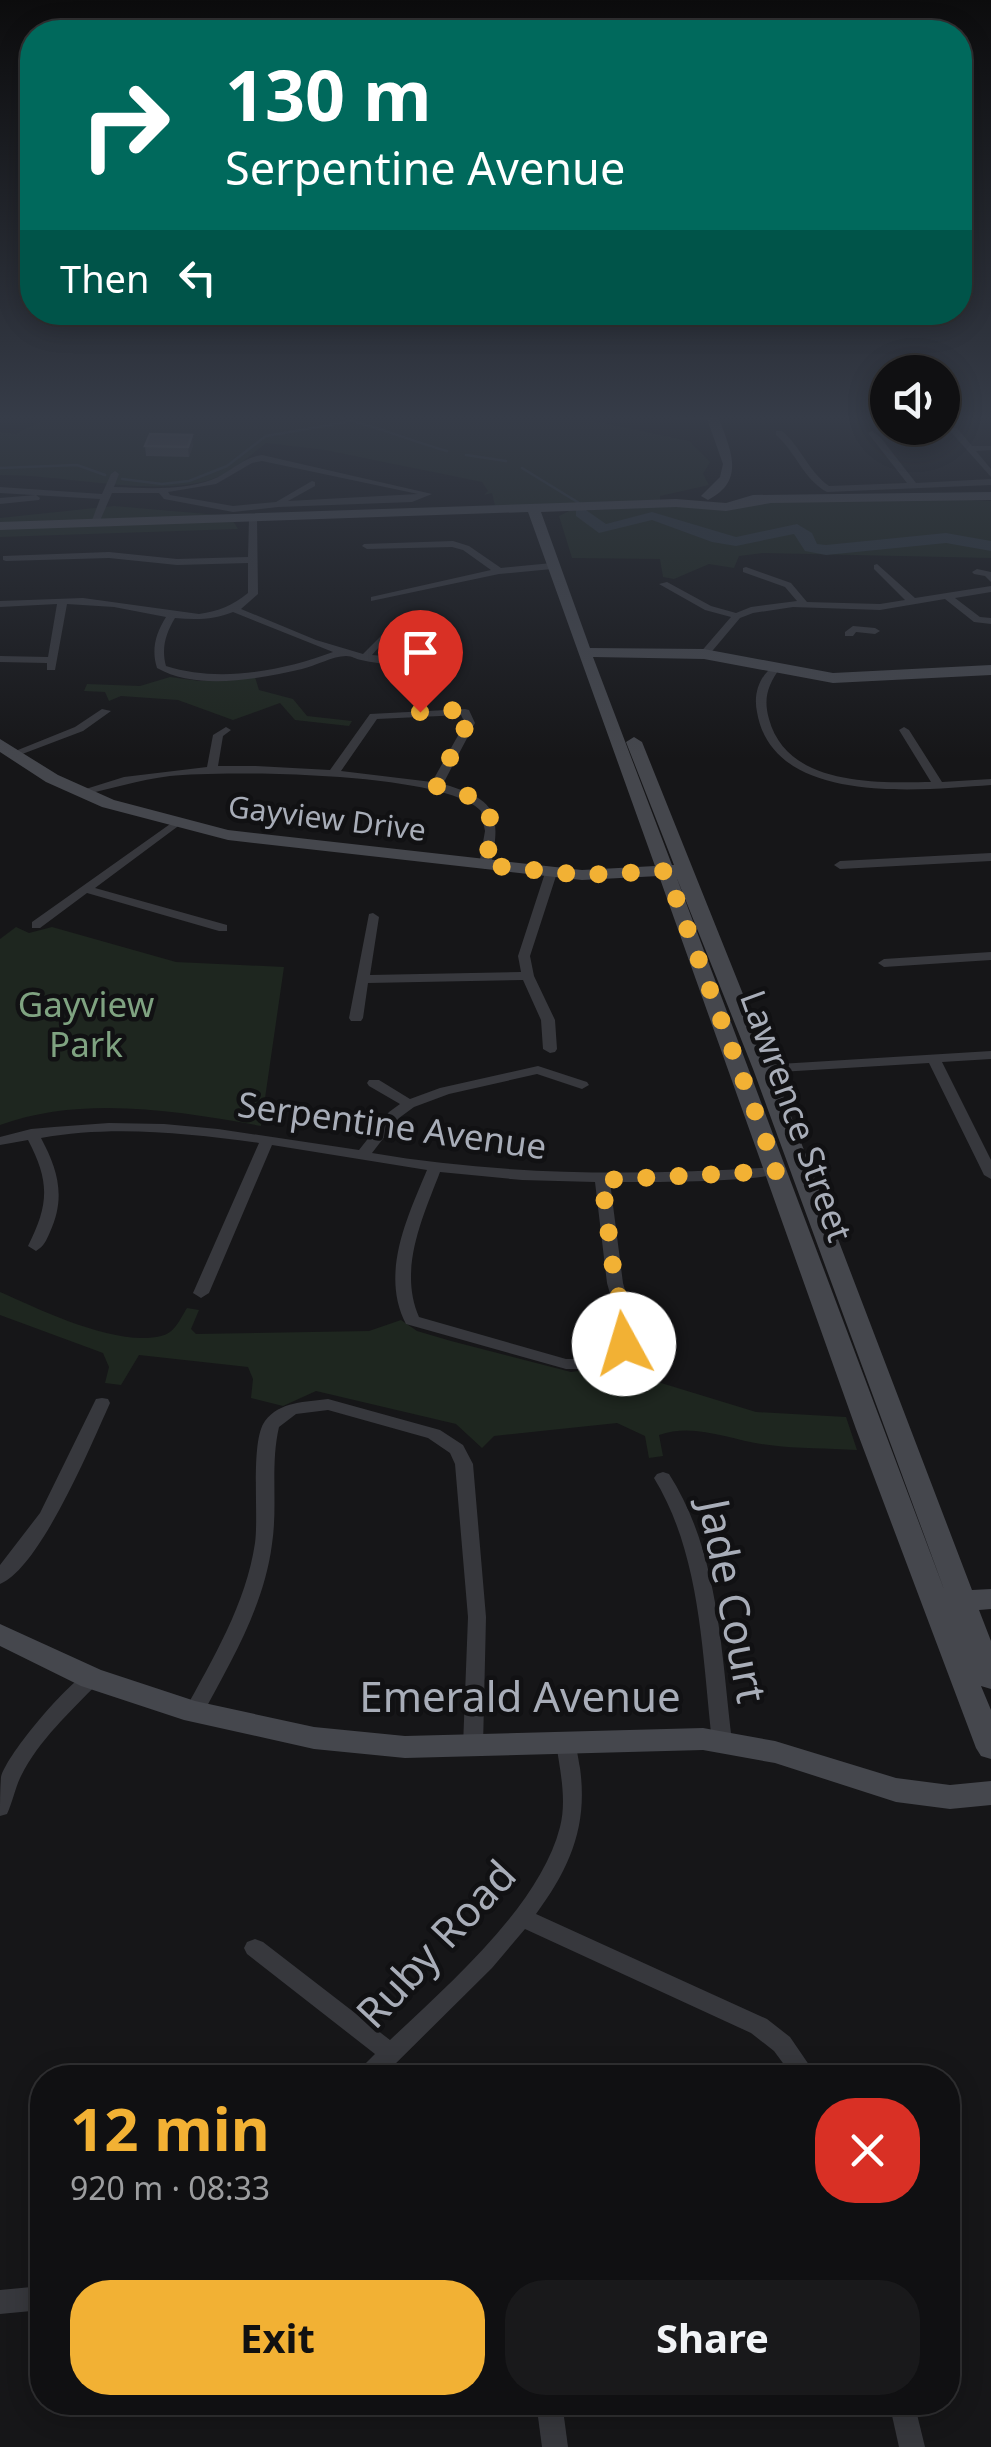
<!DOCTYPE html>
<html lang="en">
<head>
<meta charset="utf-8">
<style>
	:root { --surface:#101012; --page:#19191b; --text:#f1f3f6; --muted:#9c9d9f; --line:#303032; --accent:#f2b134 }
	body { margin:0; font-family:"Noto Sans",sans-serif; background:var(--page); color:var(--text); height:100vh; display:flex; flex-direction:column; font-size:38px; white-space:nowrap }
	* { box-sizing:border-box; margin:0 }
	p { font-size:32px; color:var(--muted) }
	.icon { flex:none; width:55px; height:55px; fill:none; stroke:currentColor; stroke-width:2; stroke-linecap:round; stroke-linejoin:round }
	.map { position:relative; flex:1; overflow:hidden }
	.panel { position:absolute; left:30px; top:2065px; width:930px; height:350px; display:flex; flex-direction:column; background:var(--surface); border-radius:40px; box-shadow:0 5px 25px #0003,0 0 0 2px var(--line) }
	.panel>* { flex:none }
	.guide { position:absolute; left:20px; top:20px; width:952px; height:305px; border-radius:40px; box-shadow:0 5px 25px #0003,0 0 0 2px var(--line); background:#00695c; color:#fff; overflow:hidden }
	.tools { position:absolute; left:870px; top:355px; display:grid; gap:20px }
	.tools a { display:grid; place-items:center; width:90px; height:90px; border-radius:50%; background:var(--surface); box-shadow:0 5px 25px #0003,0 0 0 2px var(--line); font-size:50px }
	.pin { position:absolute; display:grid; place-items:center; width:85px; height:85px; color:#fff; margin:-102px -42px; border-radius:50% 50% 50% 0; rotate:-45deg; box-shadow:0 0 10px #0007 }
	.pin .icon { rotate:45deg }
	.me { position:absolute; width:110px; margin:-55px; rotate:354deg; stroke-linejoin:round; filter:drop-shadow(0 0 8px #0008) }
	.turn { display:flex; align-items:center; gap:35px; height:210px; padding:0 40px; font-size:45px }
	.turn .icon { width:130px; height:130px; stroke-width:2.5 }
	.turn b { display:block; font-size:70px; line-height:85px }
	.then { display:flex; align-items:center; height:95px; padding:0 40px; background:#0003; gap:20px; font-size:38px }
	.round { display:grid; place-items:center; flex:none; width:105px; height:105px; border-radius:40px; background:var(--page) }
	.summary { display:flex; align-items:center; justify-content:space-between; height:170px; padding:0 40px }
	h1 { font-size:60px; font-weight:700; line-height:75px; color:var(--accent) }
	.cta { display:flex; gap:20px; margin-top:auto; padding:20px 40px }
	.cta a { flex:1; height:115px; border-radius:40px; background:var(--accent); color:#111; font-size:40px; font-weight:700; line-height:115px; text-align:center }
	.cta a+a { background:var(--page); color:var(--text) }
	.map>svg:first-child { display:block }
	.green { fill:#1e261f }
	.lines { fill:none; stroke-linecap:round; stroke-linejoin:round }
	.stream { stroke:#2c353c; stroke-width:2.5 }
	.river { fill:#2c353c; fill-rule:evenodd }
	.street { fill:#37383d; fill-rule:evenodd }
	.secondary { fill:#45474d; fill-rule:evenodd }
	.wall { fill:#47494d }
	.shaded-wall { fill:#2f3033 }
	.building { fill:#525359; stroke:#5f6168; stroke-width:2.5 }
	.route { stroke:#f2b134; stroke-width:18; stroke-dasharray:0 32.4 }
	.labels { text-anchor:middle; stroke-width:9; stroke-linejoin:round; paint-order:stroke }
	.far-street-label { font-size:30px; fill:#a8adb8; stroke:#111113 }
	.park-label { font-size:35px; fill:#7fa381; stroke:#111113 }
	.street-label { font-size:35px; fill:#a8adb8; stroke:#111113 }
	.near-street-label { font-size:42px; fill:#a8adb8; stroke:#111113 }
</style>
</head>
<body>
<div class="map">
<svg width="991" height="2447" viewBox="0 0 991 2447">
	<rect width="100%" height="100%" fill="#161618"/>
	<!-- green -->
	<g class="green">
		<path d="M50,416H570L689,441L710,462L703,474L709,485L660,496V500L495,506L492,493L484,495L488,491L482,482L325,450L266,443C250,455 234,471 215,478C158,499 64,474 0,475V432L16,434Z"/>
		<path d="M895,497L991,501V558L763,553L739,556L734,568L709,564L674,579L663,577L660,559L572,558L559,516L569,511Z"/>
		<path d="M114,506L230,516L238,529L0,537V518Z"/>
		<path d="M170,677L200,681L255,677L259,690L293,699L307,716L352,721L349,726L295,720L280,703L233,720L178,700L121,696L109,701L105,692L84,691L87,684L140,686Z"/>
		<path d="M16,927L29,933L52,927L176,962L284,967L261,1126C178,1111 83,1095 0,1125V939Z"/>
		<path d="M0,1292C41,1310 116,1347 161,1336C175,1333 180,1319 187,1308L199,1310L191,1329L196,1334L369,1331L401,1320L417,1331L451,1341L571,1372L600,1368L635,1375L756,1412L846,1417L857,1450C828,1448 798,1449 769,1445C731,1441 696,1422 659,1435L663,1456L649,1458L645,1436L617,1423L494,1436L482,1448L456,1424L316,1391L283,1406L251,1398L253,1379L248,1367L139,1355L121,1385L105,1383L109,1367L103,1353L0,1315Z"/>
	</g>
	<g class="lines">
		<!-- stream -->
		<g class="stream">
			<path d="M330,416C370,423 407,440 447,451"/>
			<path d="M466,455L506,461"/>
			<path d="M0,468L77,465L105,475"/>
			<path d="M522,468L579,503"/>
			<path d="M122,479L162,484L189,481L227,466L266,436L347,422"/>
		</g>
		<!-- river -->
		<path class="river" d="M576,510H586L606,524L652,512L736,537L797,524L812,533L817,544L826,545L946,533L991,541V551L946,543L826,555L805,551L794,534L736,546L712,542L652,520L599,533L576,516Z"/>
		<!-- street -->
		<g class="street">
			<path d="M653,416H702L717,419L713,421L657,418Z"/>
			<path d="M951,428H957L972,446H991V450L976,451L991,469V477L951,432Z"/>
			<path d="M776,431H782C801,447 809,472 829,486L907,483L868,433L872,431L881,438L916,483L991,479V485L827,492C803,479 796,452 776,435Z"/>
			<path d="M262,455L432,494L412,502L278,507L233,512L164,499L159,493H112L99,523L95,526L91,523L100,499L0,493V487L102,494L111,474L115,471L119,474L114,487C146,488 180,491 211,480C230,473 241,458 262,455ZM262,461L418,494L288,501L315,486V482L312,481L276,502L233,506L170,495L168,492L216,484L252,463Z"/>
			<path d="M36,495L40,498L39,500L0,504V498Z"/>
			<path d="M253,515L257,518L258,594L241,609L316,640L363,654L382,635L387,638L372,655C402,658 425,655 454,647L459,650C432,665 391,667 361,660C355,659 353,656 346,656C333,656 315,666 302,669C259,679 197,691 157,668C151,649 156,633 166,617L114,607L67,604L55,670H47V663L0,662V656L48,657L57,604L0,607V601L83,598L199,614C219,611 232,606 248,593V563L177,565L109,558L6,561L3,560V556L109,552L177,559L248,557L249,518ZM233,612L333,652C282,671 219,683 166,666C161,648 166,633 175,618C195,620 214,620 233,612Z"/>
			<path d="M453,541L469,546L501,568L552,563L557,566L552,569L499,574L371,601V597L491,570L463,550L452,547L367,549L362,546L364,544Z"/>
			<path d="M877,564L915,598L991,586V592L955,598L980,617L991,618V624L974,622L945,599L880,610L793,607L753,613L740,618L708,656L704,657L699,654L731,617L705,610L659,584L667,582L711,606L736,613L751,607L797,601L785,587L743,572V568L746,567L791,583L807,602L880,604L905,600L874,569V565Z"/>
			<path d="M977,569L991,572V582L985,576L974,574L972,572Z"/>
			<path d="M853,626L875,628L880,631L875,634L856,632L853,636H845V632Z"/>
			<path d="M775,665L780,668C768,685 763,698 769,719C787,786 876,783 931,782L899,730L904,727L909,730L942,782L991,779V785C921,790 773,807 757,712C753,693 760,675 775,665Z"/>
			<path d="M102,709L111,711L83,731L17,756L8,754L75,727Z"/>
			<path d="M465,709L469,710L475,723L443,784C495,799 502,812 491,865L485,869L479,865L485,831L481,811C446,772 226,770 170,776C139,780 109,789 79,796L73,793L124,777L207,767L213,735L226,727L231,730L223,736L218,766H256L330,770L370,714ZM461,715L465,723L432,782L341,771L377,719Z"/>
			<path d="M173,822L179,825L177,827L95,888L227,925V931H219L87,893L40,928H32V922Z"/>
			<path d="M991,853V861L840,869L834,865L840,861Z"/>
			<path d="M551,869L557,873L530,956L534,976L555,1020L557,1049L555,1052L550,1053L543,1049L541,1020L523,980L368,983L363,1018L361,1021H351L349,1018L369,914L373,913L379,917L370,975L521,972L518,956L545,873Z"/>
			<path d="M991,952V960L884,967L878,963L884,959Z"/>
			<path d="M991,1051V1059L942,1062L991,1160V1179L984,1175L929,1063L763,1073L756,1069L763,1065Z"/>
			<path d="M538,1066L587,1082L589,1085L582,1089L537,1074L449,1094L414,1107L399,1118L372,1153C507,1176 641,1176 777,1167L784,1171C766,1183 640,1182 610,1182L623,1283L635,1326L624,1355L587,1369H566L406,1324C380,1274 407,1218 427,1170L272,1145L209,1293L201,1298L193,1293L259,1143C187,1133 112,1125 41,1138C58,1170 66,1197 50,1232C46,1241 44,1246 36,1251L28,1246C49,1204 50,1182 28,1140L0,1145V1137L31,1129L54,1127L109,1123L164,1124L218,1129L359,1150L389,1112L400,1104L369,1086L367,1083L369,1080H379L410,1099L440,1088ZM440,1172L522,1180L595,1182L607,1283L619,1326L611,1348L585,1359H566L419,1317C398,1269 423,1217 440,1172Z"/>
			<path d="M102,1398L108,1399L110,1403C92,1443 40,1568 0,1584V1565L40,1513L94,1403L96,1399Z"/>
			<path d="M328,1399L440,1430L463,1445L473,1464L486,1617L483,1746L480,1751L473,1754L466,1751L463,1746L468,1617L455,1464L450,1453L428,1438L328,1410L296,1414L279,1427C270,1466 278,1505 272,1544C264,1607 230,1663 201,1717L194,1719L187,1717L184,1712C213,1658 246,1604 255,1543C259,1515 250,1441 265,1421C280,1401 306,1402 328,1399Z"/>
			<path d="M663,1472L669,1474C719,1552 721,1651 732,1741L729,1746L722,1749L715,1746L712,1741C702,1653 701,1555 654,1478L657,1474Z"/>
			<path d="M91,1671L98,1673L100,1678L98,1683C70,1712 39,1740 21,1776C15,1788 13,1801 7,1814L0,1816C0,1804 0,1789 1,1777C7,1754 70,1679 91,1671Z"/>
			<path d="M566,1735L573,1738C577,1747 578,1758 580,1768C588,1826 570,1868 536,1914L767,2019L790,2037L818,2078H794L774,2051L751,2033L525,1929L492,1968L381,2078H355L358,2071L375,2054L247,1954L244,1948L247,1942L255,1939L263,1942L390,2040C448,1985 540,1906 560,1827C567,1800 560,1770 556,1743L559,1738Z"/>
			<path d="M42,2286V2310L0,2314V2290Z"/>
			<path d="M536,2402H562L568,2447H542Z"/>
			<path d="M889,2402H914L925,2447H899Z"/>
		</g>
		<!-- secondary -->
		<g class="secondary">
			<path d="M706,416H718C730,449 747,480 708,500L701,496L720,477L723,464Z"/>
			<path d="M991,492V500L771,503L726,511L676,507L541,512L590,648L704,649L833,673L991,665V675L833,683L704,659L593,657L672,865H674L626,742L634,737L642,742L773,1069L972,1590L991,1589V1609L979,1610L991,1641V1689L981,1686L991,1710V1759L981,1756L976,1748L856,1429L659,876L582,880L228,840L102,807L46,782L0,752V739L58,775L114,800L228,830L582,870L655,866L528,512L0,530V522L676,499L726,503L753,495ZM676,876L753,1069L945,1592Z"/>
			<path d="M0,1624L101,1670L195,1701L314,1727L405,1736L703,1728L775,1741L896,1778L950,1785L991,1781V1805L950,1809L896,1802L775,1763L703,1750L405,1758L314,1749L184,1720L81,1686L0,1646Z"/>
		</g>
	</g>
	<!-- wall -->
	<path class="wall" d="M193,445L189,457L146,456L145,446Z"/>
	<!-- shaded-wall -->
	<path class="shaded-wall" d="M192,435L193,445L189,457L188,447Z"/>
	<!-- building -->
	<path class="building" d="M150,434L192,435L188,447L145,446Z"/>
	<!-- sky -->
	<linearGradient id="sky" x2="0" y2="1"><stop stop-color="#0c0c0d"/><stop offset="0.55" stop-color="#363c48"/><stop offset="1" stop-color="#363c48" stop-opacity="0"/></linearGradient>
	<rect width="991" height="759" fill="url(#sky)"/>
	<g class="lines">
		<!-- route -->
		<path class="route" d="M420,712L459,710L470,718L436,786C493,800 498,809 485,865L582,875L666,871L777,1171L602,1180L615,1283L627,1326L624,1344"/>
	</g>
	<g class="labels">
		<!-- far-street labels -->
		<g class="far-street-label">
			<text transform="translate(327 819) rotate(7)" y="10">Gayview Drive</text>
		</g>
		<!-- park labels -->
		<g class="park-label">
			<text x="86" y="1017">Gayview<tspan x="86" dy="40">Park</tspan></text>
		</g>
		<!-- street labels -->
		<g class="street-label">
			<text transform="translate(796 1116) rotate(70)" y="12">Lawrence Street</text>
			<text transform="translate(392 1126) rotate(8)" y="12">Serpentine Avenue</text>
		</g>
		<!-- near-street labels -->
		<g class="near-street-label">
			<text transform="translate(733 1601) rotate(79)" y="15">Jade Court</text>
			<text x="520" y="1712">Emerald Avenue</text>
			<text transform="translate(436 1944) rotate(-47)" y="15">Ruby Road</text>
		</g>
	</g>
</svg>
<div class="tools">
<a><svg class="icon" aria-label="sound" viewBox="0 0 24 24"><path d="M4 9h4l5-4v14l-5-4H4zM17 9q2 3 0 6"/></svg></a>
</div>
<div class="pin" style="left:420px;top:712px;background:#d93025"><svg class="icon" aria-label="arrive" viewBox="0 0 24 24"><path d="M6 21V4h12l-3 4 3 4H6"/></svg></div>
<svg class="me" style="left:624px;top:1344px" viewBox="-20 -20 40 40"><circle r="19" fill="#fff"/><path d="M0-13L10 11 0 6-10 11z" fill="#f2b134"/></svg>
<div class="guide">
<div class="turn"><svg class="icon" aria-label="right" viewBox="0 0 24 24"><path d="M7 20v-9h11M14 6l5 5-5 5"/></svg><div><b>130 m</b>Serpentine Avenue</div></div>
<div class="then">Then<svg class="icon" aria-label="left" viewBox="0 0 24 24"><path d="M17 20v-9H6M10 6l-5 5 5 5"/></svg></div>
</div>
<section class="panel">
<div class="summary"><div><h1>12 min</h1><p>920 m · 08:33</p></div><a class="round" style="background:#d93025;color:#fff"><svg class="icon" aria-label="close" viewBox="0 0 24 24"><path d="M6 6l12 12M18 6L6 18"/></svg></a></div>
<div class="cta"><a>Exit</a><a>Share</a></div>
</section>
</div>
</body>
</html>
